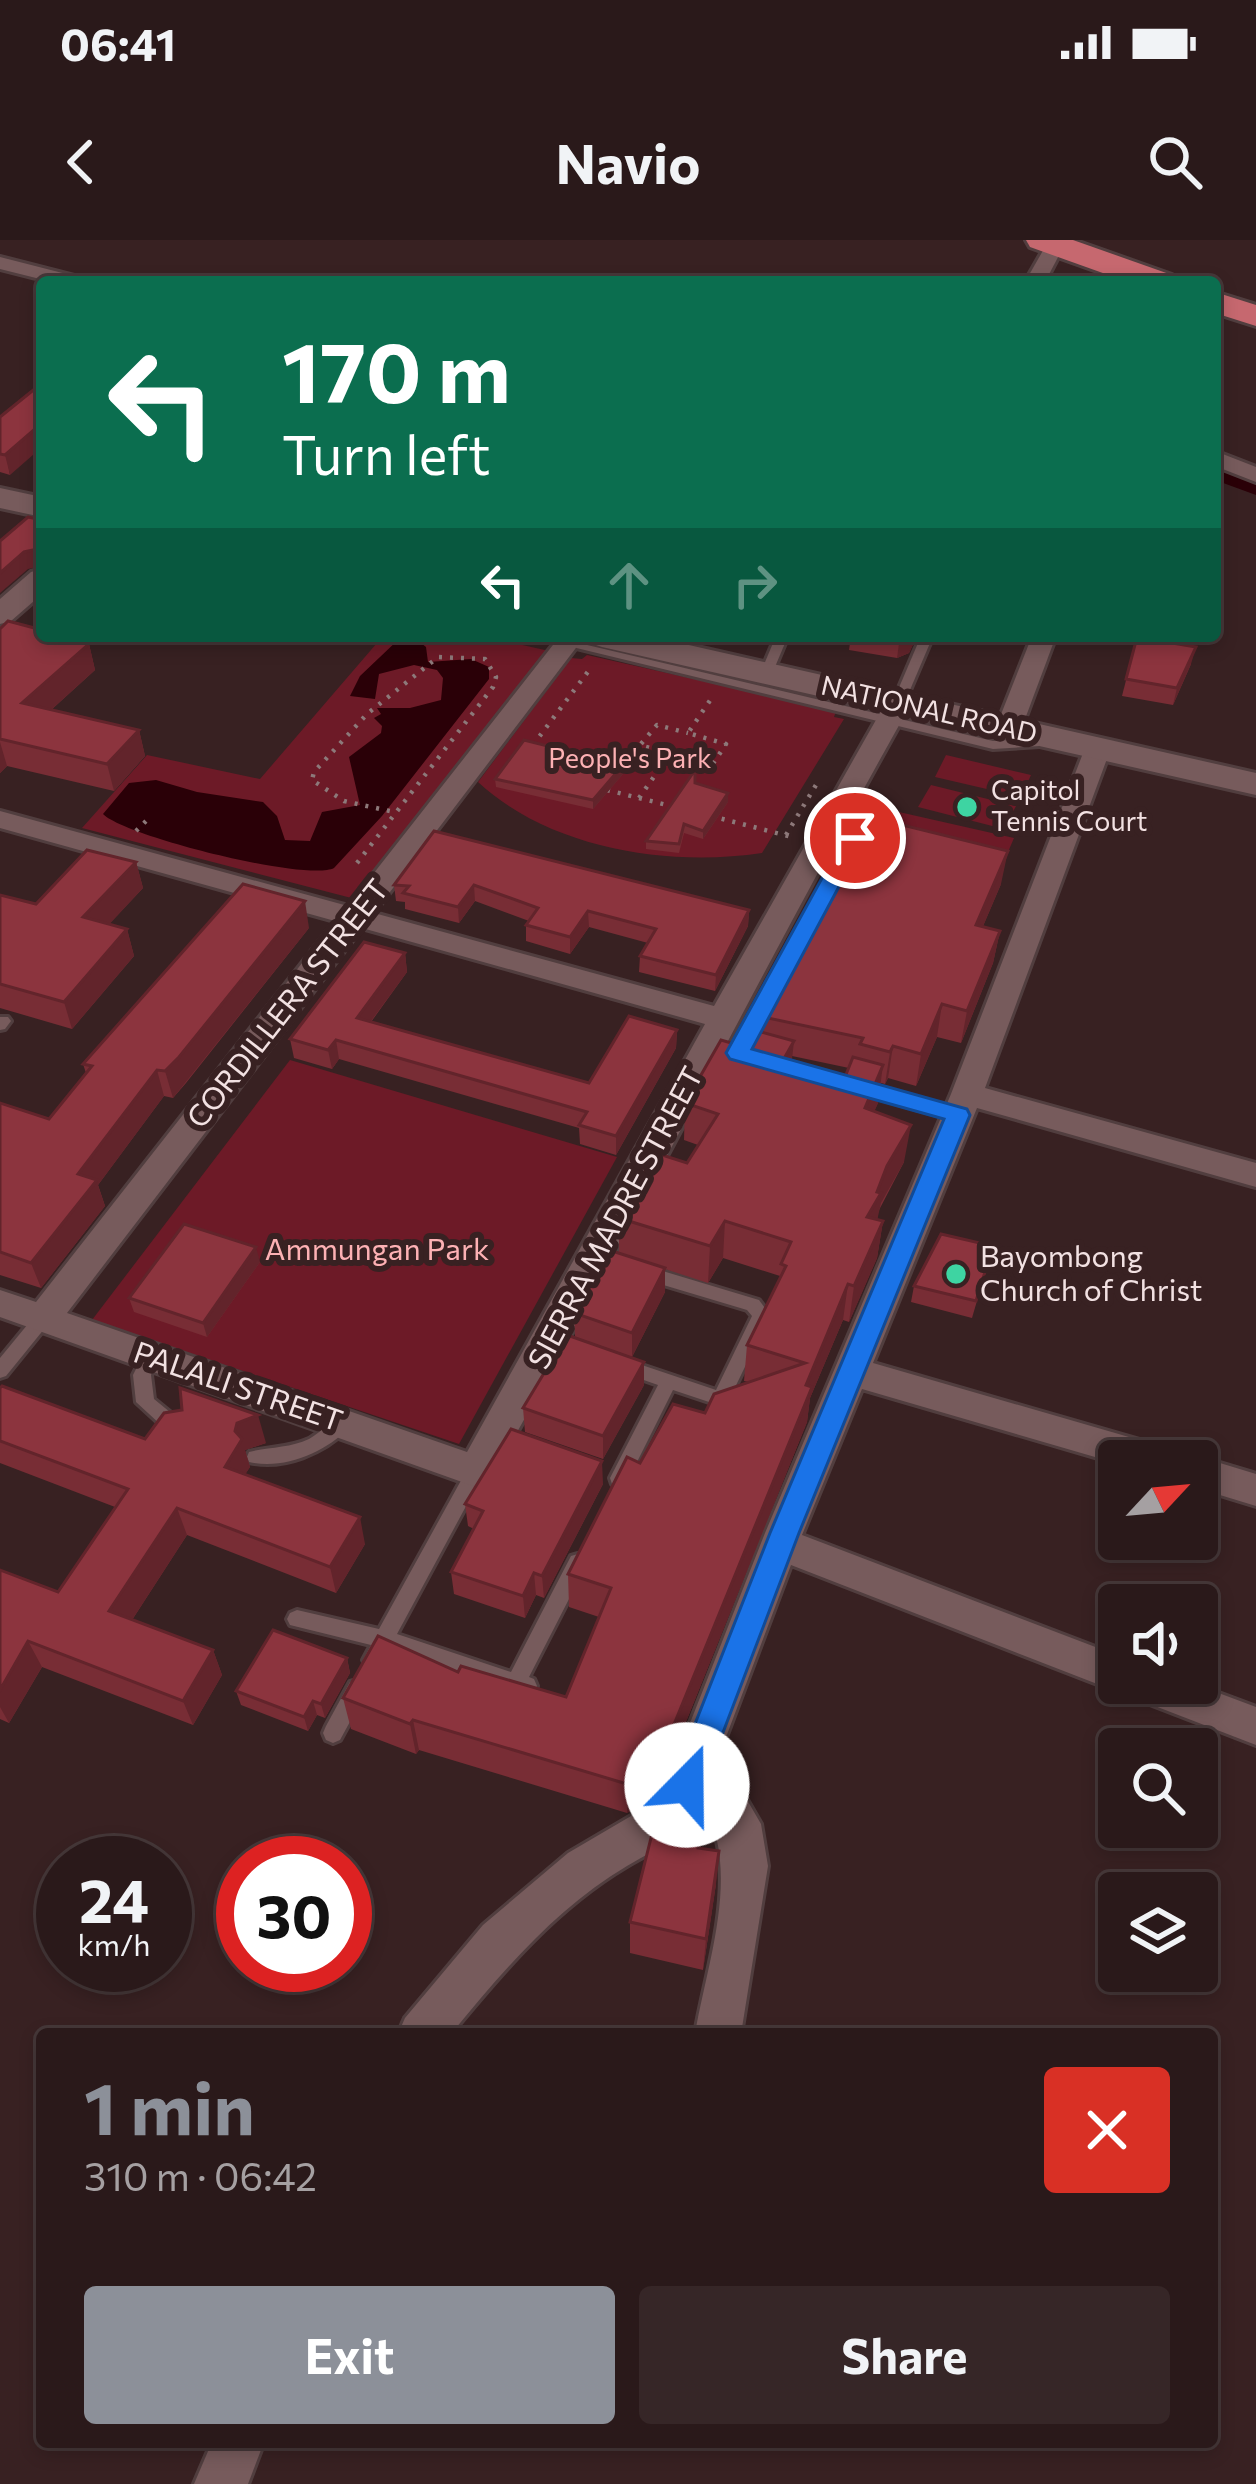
<!DOCTYPE html>
<html lang="en">
<head>
<meta charset="utf-8">
<style>
	:root { --surface:#2a191a; --page:#362627; --text:#f1f3f6; --muted:#a5a0a2; --line:#463839; --accent:#8c9099 }
	body { margin:0; font-family:Commissioner,sans-serif; background:var(--page); color:var(--text); height:100vh; display:flex; flex-direction:column; font-size:45px; white-space:nowrap }
	* { box-sizing:border-box; margin:0 }
	p { font-size:39px; color:var(--muted) }
	.icon { flex:none; width:66px; height:66px; fill:none; stroke:currentColor; stroke-width:2; stroke-linecap:round; stroke-linejoin:round }
	.map { position:relative; flex:1; overflow:hidden }
	.panel { position:absolute; left:36px; top:1788px; width:1182px; height:420px; display:flex; flex-direction:column; background:var(--surface); border-radius:12px; box-shadow:0 6px 18px #0003,0 0 0 3px var(--line) }
	.panel>* { flex:none }
	.hud { position:absolute; left:36px; top:36px; width:1185px; height:366px; border-radius:12px; box-shadow:0 6px 18px #0003,0 0 0 3px var(--line); background:#0b6e4f; color:#fff; overflow:hidden }
	.needle { width:78px; rotate:64deg }
	.tools { position:absolute; left:1098px; top:1200px; display:grid; gap:24px }
	.tools a { display:grid; place-items:center; width:120px; height:120px; border-radius:12px; background:var(--surface); box-shadow:0 6px 18px #0003,0 0 0 3px var(--line); font-size:60px }
	.speed { position:absolute; left:36px; top:1596px; display:flex; gap:24px; font-size:60px; font-weight:700; text-align:center }
	.speed>* { display:grid; place-content:center; width:156px; height:156px; border-radius:50%; background:var(--surface); box-shadow:0 6px 18px #0003,0 0 0 3px var(--line); line-height:1 }
	.speed small { font-size:30px; font-weight:400 }
	.speed .limit { border:18px solid #d22; background:#fff; color:#111 }
	.pin { position:absolute; display:grid; place-items:center; width:102px; height:102px; color:#fff; margin:-51px; border:6px solid #fff; border-radius:50%; box-shadow:0 3px 12px #0007 }
	.me { position:absolute; width:132px; margin:-66px; rotate:22deg; stroke-linejoin:round; filter:drop-shadow(0 0 9px #0008) }
	.turn { display:flex; align-items:center; gap:42px; height:252px; padding:0 48px; font-size:54px }
	.turn .icon { width:156px; height:156px; stroke-width:2.5 }
	.turn b { display:block; font-size:84px; line-height:102px }
	.lanes { display:flex; align-items:center; height:114px; padding:0 48px; background:#0003; justify-content:center; gap:60px; direction:ltr }
	.lanes .off { opacity:.35 }
	.round { display:grid; place-items:center; flex:none; width:126px; height:126px; border-radius:12px; background:var(--page) }
	.summary { display:flex; align-items:center; justify-content:space-between; height:204px; padding:0 48px }
	h1 { font-size:72px; font-weight:700; line-height:90px; color:var(--accent) }
	.action { display:flex; gap:24px; margin-top:auto; padding:24px 48px }
	.action a { flex:1; height:138px; border-radius:12px; background:var(--accent); color:#fff; font-size:48px; font-weight:700; line-height:138px; text-align:center }
	.action a+a { background:var(--page); color:var(--text) }
	.status { display:flex; justify-content:space-between; align-items:center; height:84px; padding:0 60px; background:var(--surface); direction:ltr }
	.status svg { height:33px; fill:currentColor }
	header { display:flex; justify-content:space-between; align-items:center; height:156px; padding:0 48px; background:var(--surface); font-size:54px; font-weight:700 }
	.map>svg:first-child { display:block }
	.green { fill:#6d1a27 }
	.water { fill:#2a0007 }
	.lines { fill:none; stroke-linecap:round; stroke-linejoin:round }
	.river { fill:#2a0007; fill-rule:evenodd }
	.service-casing { stroke:#513e3f; stroke-width:6 }
	.minor-casing { stroke:#513e3f; stroke-width:6 }
	.tertiary-casing { stroke:#513e3f; stroke-width:6 }
	.secondary-casing { stroke:#513e3f; stroke-width:6 }
	.trunk-casing { stroke:#513e3f; stroke-width:6 }
	.path { stroke:#8d797a; stroke-width:4.5; stroke-dasharray:3 8; stroke-linecap:butt }
	.service { fill:#775b5c; fill-rule:evenodd }
	.minor { fill:#775b5c; fill-rule:evenodd }
	.tertiary { fill:#775b5c; fill-rule:evenodd }
	.secondary { fill:#775b5c; fill-rule:evenodd }
	.trunk { fill:#c6686f; fill-rule:evenodd }
	.wall { fill:#782d35; fill-rule:evenodd }
	.shaded-wall { fill:#62242b }
	.building { fill:#8c343e; stroke:#62242b; stroke-width:3 }
	.route { fill:#1a73e8; stroke:#114b97; stroke-width:3 }
	.poi-dot { fill:#3ed4a2; stroke:#382122; stroke-width:4.5 }
	.labels { text-anchor:middle; stroke-width:12; stroke-linejoin:round; paint-order:stroke }
	.far-street-label { font-size:27px; fill:#f2e1e2; stroke:#382122 }
	.far-park-label { font-size:27px; fill:#fdb1b4; stroke:#382122 }
	.far-poi-label { font-size:27px; fill:#f2e1e2; stroke:#382122; text-anchor:start }
	.street-label { font-size:30px; fill:#f2e1e2; stroke:#382122 }
	.park-label { font-size:30px; fill:#fdb1b4; stroke:#382122 }
	.poi-label { font-size:30px; fill:#f2e1e2; stroke:#382122; text-anchor:start }
</style>
</head>
<body>
<div class="status"><b>06:41</b><svg viewBox="0 0 49 12"><path d="M0 12V9h3v3zM5 12V6h3v6zM10 12V3h3v9zM15 12V0h3v12zM26 1h20v11H26zM47 4h2v5h-2z"/></svg></div>
<header><svg class="icon" aria-label="back" viewBox="0 0 24 24"><path d="M15 5l-7 7 7 7"/></svg>Navio<svg class="icon" aria-label="search" viewBox="0 0 24 24"><circle cx="10" cy="10" r="6"/><path d="M15 15l6 6"/></svg></header>
<div class="map">
<svg width="1256" height="2244" viewBox="0 0 1256 2244">
	<rect width="100%" height="100%" fill="#382122"/>
	<!-- green -->
	<g class="green">
		<path d="M383,396H482L558,413L363,661L82,588L147,515L260,539Z"/>
		<path d="M587,415L836,471L834,477L844,479L762,613C668,627 550,609 478,542L571,418L582,419Z"/>
		<path d="M946,515L1031,535L1021,557L935,537Z"/>
		<path d="M931,545L1016,566L1004,589L918,567Z"/>
		<path d="M899,572L1014,598L999,633L882,605Z"/>
		<path d="M290,820L617,917L459,1204L92,1080Z"/>
	</g>
	<!-- water -->
	<path class="water" d="M400,398L416,399L426,407L428,422L471,419L489,427V439L382,576L334,628C307,642 124,596 103,574L129,543L156,540L197,552L263,562L277,576L285,600L310,601L322,572L360,565L349,517L381,493L382,486L374,478L381,474L377,468H410L441,460L443,438L437,430L414,425L379,434L375,459L350,456L360,436Z"/>
	<g class="lines">
		<!-- river -->
		<path class="river" d="M1215,216L1256,231V255L1215,240Z"/>
		<!-- service casing -->
		<g class="service-casing">
			<g id="service">
				<path d="M527,396H549L993,501L1055,497L1062,501L1055,505L993,509Z"/>
				<path d="M776,396H788L772,434L762,437L760,434Z"/>
				<path d="M921,396H933L904,464L893,467L892,464Z"/>
				<path d="M855,594L862,598L747,810L964,871L966,875L964,879L958,881L732,817L730,813L848,598Z"/>
				<path d="M0,777H8L11,781L5,789L0,790Z"/>
				<path d="M646,1026L759,1060L770,1075L727,1164L721,1166L673,1150L626,1244L619,1246L612,1244L610,1238L658,1145L618,1131L615,1126L618,1121L624,1119L716,1150L752,1076L747,1070L640,1038L637,1033L640,1028Z"/>
				<path d="M43,1071L52,1078L49,1083L6,1136L0,1138V1118L37,1073Z"/>
				<path d="M151,1109L157,1111L160,1116L151,1135L154,1159L187,1186L189,1191L187,1196H173L136,1162L133,1135L145,1111Z"/>
				<path d="M342,1176L349,1178L351,1183L349,1188C324,1213 284,1230 249,1222L247,1217L249,1212C269,1207 290,1208 309,1199C321,1192 330,1182 342,1176Z"/>
				<path d="M476,1223L483,1226L485,1231L397,1394L511,1432L571,1316L578,1314L585,1316L588,1322L529,1437L534,1439L537,1446L534,1453L527,1455L389,1410L380,1426L373,1429L366,1426L363,1420L371,1405L290,1385L287,1379L290,1373L297,1370L379,1389L469,1226Z"/>
				<path d="M357,1440L364,1442L367,1449L364,1456L340,1500L333,1503L326,1500L323,1493L326,1486L350,1442Z"/>
			</g>
		</g>
		<!-- minor casing -->
		<g class="minor-casing">
			<g id="minor">
				<path d="M1049,0H1067L1045,42H1025Z"/>
				<path d="M0,17L82,38L85,42H52L0,29Z"/>
				<path d="M1215,211L1256,227V242L1215,226Z"/>
				<path d="M560,396H585L374,673L714,766L885,464L898,456L911,464C766,721 635,985 489,1242L476,1247L0,1077V1050L36,1062L335,681L0,588V571L348,666ZM362,688L705,784L467,1212L67,1073Z"/>
				<path d="M1032,396H1056L1022,487L1018,493H1000L996,487Z"/>
				<path d="M1098,500L1111,508L985,848L1256,923V947L977,868L873,1123L1160,1206L1173,1210L1179,1221L1119,1224L862,1149L802,1295L1119,1416V1443H1192L1256,1467V1505L1129,1456L1126,1450L1105,1447L791,1325L720,1513L761,1584L768,1626L741,1794H695C708,1719 742,1630 702,1561C688,1599 660,1606 627,1626C556,1668 503,1731 451,1794H398L405,1778L483,1685L568,1613L660,1559L765,1293L951,854L1085,508Z"/>
				<path d="M1197,1216L1256,1234V1266L1197,1248V1221H1184Z"/>
				<path d="M212,2202H264L248,2244H194Z"/>
			</g>
		</g>
		<!-- tertiary casing -->
		<g class="tertiary-casing">
			<path id="tertiary" d="M42,329V354L11,381L0,384V359L31,332Z"/>
		</g>
		<!-- secondary casing -->
		<g class="secondary-casing">
			<g id="secondary">
				<path d="M0,248L42,257V277L0,268Z"/>
				<path d="M584,396H649L1256,533V555L602,407L590,403Z"/>
			</g>
		</g>
		<!-- trunk casing -->
		<g class="trunk-casing">
			<g id="trunk">
				<path d="M1026,0H1073L1172,35L1177,42H1128L1030,7Z"/>
				<path d="M1215,52L1256,65V86L1215,73Z"/>
			</g>
		</g>
		<!-- path -->
		<g class="path">
			<path d="M533,505L590,429"/>
			<path d="M670,514L640,505L657,485L688,493"/>
			<path d="M607,550L675,567"/>
			<path d="M639,558L670,514L712,525L726,504L688,493L713,456"/>
			<path d="M711,576L792,597"/>
			<path d="M136,591L148,579"/>
			<path d="M786,595L819,540"/>
			<path d="M357,623L493,447L496,437L485,419L438,417L367,474L314,532L312,540L344,561L394,572"/>
		</g>
		<!-- service -->
		<use href="#service" class="service"/>
		<!-- minor -->
		<use href="#minor" class="minor"/>
		<!-- tertiary -->
		<use href="#tertiary" class="tertiary"/>
		<!-- secondary -->
		<use href="#secondary" class="secondary"/>
		<!-- trunk -->
		<use href="#trunk" class="trunk"/>
	</g>
	<!-- wall -->
	<g class="wall">
		<path d="M0,177L10,235L0,232Z"/>
		<path d="M0,389L89,404L95,430L51,470L139,490L145,516L114,551L7,526L0,533Z"/>
		<path d="M837,396H917L909,413L897,418L849,410L850,403L836,400Z"/>
		<path d="M1137,397L1191,424L1173,465L1122,456Z"/>
		<path d="M623,534L593,569L496,547L495,539Z"/>
		<path d="M695,543L728,562L703,599L684,593L679,613L646,609V601Z"/>
		<path d="M434,591L749,670L748,686L715,751L639,732L640,716L648,703L589,687L570,714L526,701V685L529,681L475,661L459,683L405,669V662L396,661L394,645Z"/>
		<path d="M136,622L143,648L109,684L127,689L134,716L72,789L0,768V655L36,664Z"/>
		<path d="M1001,644L983,686L1000,691L993,723L961,803L937,797L916,846L888,838L885,844L881,843L878,863L874,871L904,922L878,972L877,980L883,981L877,1018L849,1082L843,1080L810,1158L807,1182L656,1556L627,1573L419,1510L416,1514L351,1489L343,1458L458,1432L566,1457L599,1377L569,1367L568,1334L640,1223L749,1142L744,1141L747,1105L779,1040L780,1036L723,1018L708,1043L665,1029V1052L632,1117L575,1097L574,1073L619,1013V978L687,923L698,905L684,900L685,863L762,792L763,777ZM792,816L849,828L841,847L791,833Z"/>
		<path d="M309,688L186,843L173,858L164,856L98,945L105,966L41,1048L0,1035V863L49,879L86,833L83,824Z"/>
		<path d="M405,713L407,732L371,782L589,843L677,790L676,808L616,915L580,904L579,888L339,819L332,829L294,818L290,799Z"/>
		<path d="M993,1006L972,1078L911,1062L914,1046Z"/>
		<path d="M260,1022L207,1097L134,1072L129,1058Z"/>
		<path d="M644,1145L603,1219L525,1192L523,1168Z"/>
		<path d="M0,1148L145,1199L266,1203L245,1210L250,1227L245,1234L365,1304L336,1353L187,1295L132,1380L213,1410L222,1435L193,1485L42,1427L9,1483L0,1479V1330L58,1352L115,1267L0,1223Z"/>
		<path d="M603,1244L544,1358L536,1355L525,1378L454,1354L451,1332L474,1289L468,1286L465,1264Z"/>
		<path d="M347,1418L350,1433L325,1478L317,1475L308,1491L241,1465L236,1451Z"/>
		<path d="M698,1608L716,1644L703,1730L630,1713V1682Z"/>
	</g>
	<!-- shaded-wall -->
	<g class="shaded-wall">
		<path d="M42,183V207L10,235L5,215Z"/>
		<path d="M42,308V326L28,329L0,353V333L24,312Z"/>
		<path d="M900,396H917L909,413L897,418Z"/>
		<path d="M89,404L95,430L29,490L22,463Z"/>
		<path d="M1196,407L1191,424L1173,465L1177,448Z"/>
		<path d="M139,490L145,516L114,551L107,524Z"/>
		<path d="M0,502L7,526L0,533Z"/>
		<path d="M623,525V534L593,569V560Z"/>
		<path d="M728,553V562L703,599V591Z"/>
		<path d="M1008,611L1001,644L970,717L976,685Z"/>
		<path d="M136,622L143,648L91,704L83,677Z"/>
		<path d="M474,645L475,661L459,683L458,667Z"/>
		<path d="M305,661L309,688L173,858L165,831Z"/>
		<path d="M749,670L748,686L715,751L716,735Z"/>
		<path d="M588,671L589,687L570,714V697Z"/>
		<path d="M127,689L134,716L72,789L64,762Z"/>
		<path d="M1000,691L993,723L961,803L967,771Z"/>
		<path d="M405,713L407,732L360,796L357,778Z"/>
		<path d="M942,764L937,797L916,846L921,814Z"/>
		<path d="M677,790L676,808L616,915V896Z"/>
		<path d="M336,800L339,819L332,829L328,810Z"/>
		<path d="M794,801L790,838L778,829Z"/>
		<path d="M893,806L888,838L885,844L890,812Z"/>
		<path d="M883,825L878,863L860,905L865,868Z"/>
		<path d="M157,830L164,856L98,945L105,966L41,1048L31,1023L78,934Z"/>
		<path d="M911,885L904,922L881,963L875,990L867,977L887,926Z"/>
		<path d="M725,981L723,1018L708,1043L710,1006Z"/>
		<path d="M883,981L877,1018L849,1082L854,1046Z"/>
		<path d="M256,1007L260,1022L207,1097L203,1083Z"/>
		<path d="M665,1028V1052L632,1117V1093Z"/>
		<path d="M848,1044L843,1080L810,1158L807,1182L656,1556L627,1573V1544L806,1145Z"/>
		<path d="M644,1122V1145L603,1219V1196Z"/>
		<path d="M258,1175L266,1203L245,1210L250,1227L233,1254L225,1227L237,1183Z"/>
		<path d="M602,1221L603,1244L544,1358L542,1336Z"/>
		<path d="M177,1268L187,1295L121,1397L109,1371Z"/>
		<path d="M360,1277L365,1304L336,1353L330,1327Z"/>
		<path d="M534,1333L536,1355L525,1378L523,1356Z"/>
		<path d="M28,1401L42,1427L9,1483L0,1467V1450Z"/>
		<path d="M213,1410L222,1435L193,1485L183,1461Z"/>
		<path d="M347,1418L350,1433L325,1478L321,1464Z"/>
		<path d="M313,1461L317,1475L308,1491L304,1477Z"/>
		<path d="M413,1480L419,1510L416,1514L410,1484Z"/>
		<path d="M719,1611L716,1644L703,1730L706,1699Z"/>
	</g>
	<!-- building -->
	<g class="building">
		<path d="M42,143V183L5,215L0,214V177Z"/>
		<path d="M28,277L42,280V308L24,312L0,333V301Z"/>
		<path d="M8,381L42,390V396H62L89,404L22,463L139,490L107,524L0,499V389Z"/>
		<path d="M1137,397L1196,407L1177,448L1126,439Z"/>
		<path d="M524,500L623,525L593,560L495,539Z"/>
		<path d="M695,530V543L728,553L703,591L684,584L679,604L646,601Z"/>
		<path d="M866,576L1008,611L976,685L1000,691L967,771L942,764L921,814L893,806L890,812L860,804L863,798L763,777Z"/>
		<path d="M434,591L749,670L716,735L640,716L656,689L588,671L570,697L526,685L538,668L474,645L458,667L403,653L409,646L394,645Z"/>
		<path d="M87,610L136,622L83,677L127,689L64,762L0,744V655L36,664Z"/>
		<path d="M243,644L305,661L179,817L165,831L157,830L78,934L97,940L31,1023L0,1012V863L49,879L92,826L83,824Z"/>
		<path d="M364,702L405,713L357,778L589,843L629,776L677,790L616,896L579,885L587,872L336,800L328,810L290,799Z"/>
		<path d="M754,790L794,801L778,829L841,847L853,817L883,825L865,868L911,885L887,926L877,952L881,953L867,977L883,981L854,1046L848,1044L806,1145L812,1147L657,1526L627,1544L413,1480L410,1484L343,1458L378,1396L458,1432L461,1426L566,1457L611,1348L568,1334L627,1217L640,1223L673,1164L705,1173L714,1154L805,1123L747,1105L786,1026L781,1024L791,1002L725,981L710,1006L619,978L656,913L687,923L718,874L685,863L721,800L745,807Z"/>
		<path d="M184,984L256,1007L203,1083L129,1058Z"/>
		<path d="M941,994L993,1006L976,1061L914,1046Z"/>
		<path d="M609,1010L665,1028L632,1093L574,1073Z"/>
		<path d="M567,1095L644,1122L603,1196L523,1168Z"/>
		<path d="M2,1146L145,1199L164,1173L182,1170L180,1148L258,1175L237,1183L235,1191L242,1199L225,1227L360,1277L330,1327L177,1268L109,1371L213,1410L183,1461L28,1401L0,1450V1330L58,1352L128,1249L0,1201V1148Z"/>
		<path d="M511,1189L602,1221L542,1336L534,1333L523,1356L451,1332L483,1271L465,1264Z"/>
		<path d="M273,1390L347,1418L321,1464L313,1461L304,1477L236,1451Z"/>
		<path d="M662,1578L699,1589L698,1608L719,1611L706,1699L630,1682L655,1582Z"/>
	</g>
	<!-- route -->
	<path class="route" d="M855,592L865,598L752,809L967,869L970,875L799,1293L703,1545L699,1555L687,1560L676,1555L671,1545L770,1293L944,879L730,819L726,813L844,598Z"/>
	<!-- markers -->
	<g class="poi-dot">
		<circle cx="967" cy="567" r="12"/>
		<circle cx="956" cy="1034" r="12"/>
	</g>
	<g class="labels">
		<!-- far-street labels -->
		<g class="far-street-label">
			<text transform="translate(929 470) rotate(13)" y="9">NATIONAL ROAD</text>
		</g>
		<!-- far-park labels -->
		<g class="far-park-label">
			<text x="630" y="528">People's Park</text>
		</g>
		<!-- far-poi labels -->
		<g class="far-poi-label">
			<text x="991" y="560">Capitol<tspan x="991" dy="31">Tennis Court</tspan></text>
		</g>
		<!-- street labels -->
		<g class="street-label">
			<text transform="translate(288 764) rotate(-52)" y="10">CORDILLERA STREET</text>
			<text transform="translate(616 978) rotate(-62)" y="10">SIERRA MADRE STREET</text>
			<text transform="translate(238 1147) rotate(19)" y="10">PALALI STREET</text>
		</g>
		<!-- park labels -->
		<g class="park-label">
			<text x="377" y="1020">Ammungan Park</text>
		</g>
		<!-- poi labels -->
		<g class="poi-label">
			<text x="980" y="1027">Bayombong<tspan x="980" dy="34">Church of Christ</tspan></text>
		</g>
	</g>
</svg>
<div class="tools">
<a><svg class="needle" viewBox="-14 -14 28 28"><path d="M0-13l5 13h-10z" fill="#e53935"/><path d="M0 13l5-13h-10z" fill="#a5a0a2"/></svg></a>
<a><svg class="icon" aria-label="sound" viewBox="0 0 24 24"><path d="M4 9h4l5-4v14l-5-4H4zM17 9q2 3 0 6"/></svg></a>
<a><svg class="icon" aria-label="search" viewBox="0 0 24 24"><circle cx="10" cy="10" r="6"/><path d="M15 15l6 6"/></svg></a>
<a><svg class="icon" aria-label="layers" viewBox="0 0 24 24"><path d="M12 4l9 5-9 5-9-5zM3 14l9 5 9-5"/></svg></a>
</div>
<div class="speed"><div>24<small>km/h</small></div><div class="limit">30</div></div>
<div class="pin" style="left:855px;top:598px;background:#d93025"><svg class="icon" aria-label="arrive" viewBox="0 0 24 24"><path d="M6 21V4h12l-3 4 3 4H6"/></svg></div>
<svg class="me" style="left:687px;top:1545px" viewBox="-20 -20 40 40"><circle r="19" fill="#fff"/><path d="M0-13L10 11 0 6-10 11z" fill="#1a73e8"/></svg>
<div class="hud">
<div class="turn"><svg class="icon" aria-label="left" viewBox="0 0 24 24"><path d="M17 20v-9H6M10 6l-5 5 5 5"/></svg><div><b>170 m</b>Turn left</div></div>
<div class="lanes"><svg class="icon" aria-label="left" viewBox="0 0 24 24"><path d="M17 20v-9H6M10 6l-5 5 5 5"/></svg><svg class="icon off" aria-label="ahead" viewBox="0 0 24 24"><path d="M12 20V5M6 11l6-6 6 6"/></svg><svg class="icon off" aria-label="right" viewBox="0 0 24 24"><path d="M7 20v-9h11M14 6l5 5-5 5"/></svg></div>
</div>
<section class="panel">
<div class="summary"><div><h1>1 min</h1><p>310 m · 06:42</p></div><a class="round" style="background:#d93025;color:#fff"><svg class="icon" aria-label="close" viewBox="0 0 24 24"><path d="M6 6l12 12M18 6L6 18"/></svg></a></div>
<div class="action"><a>Exit</a><a>Share</a></div>
</section>
</div>
</body>
</html>
